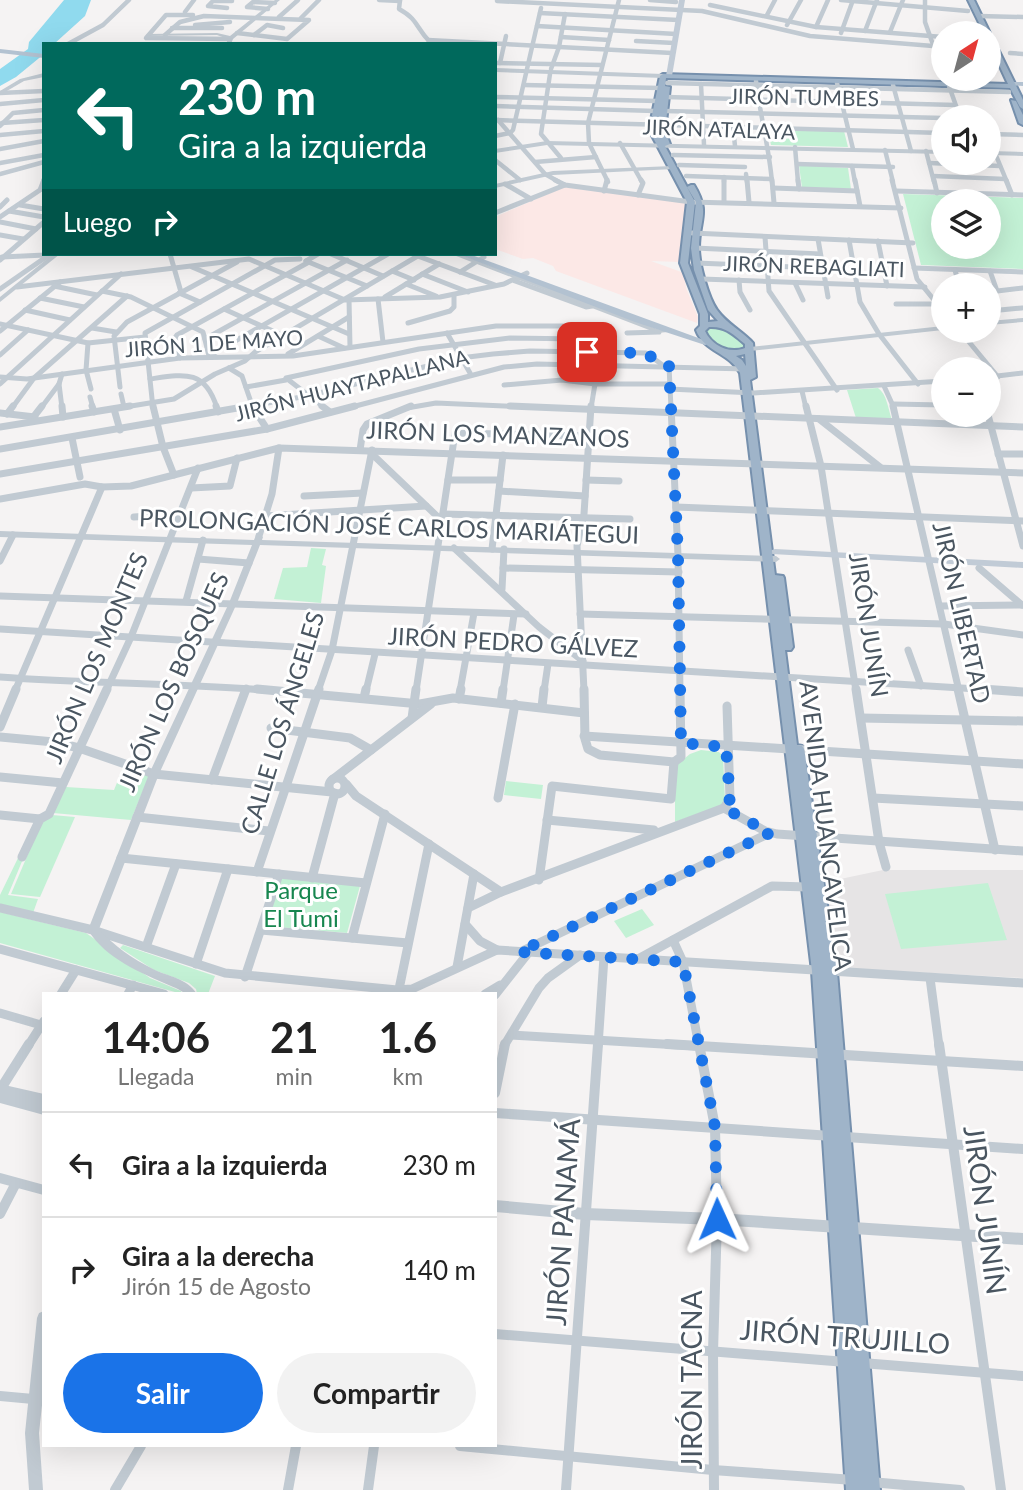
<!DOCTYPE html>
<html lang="es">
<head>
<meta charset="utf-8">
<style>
	:root { --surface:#fff; --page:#f2f2f2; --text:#222; --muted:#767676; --line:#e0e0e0; --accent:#1a73e8 }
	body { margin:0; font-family:Lato,sans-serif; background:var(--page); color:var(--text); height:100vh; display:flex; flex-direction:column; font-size:26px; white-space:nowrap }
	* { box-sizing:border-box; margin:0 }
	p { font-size:23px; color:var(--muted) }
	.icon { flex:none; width:38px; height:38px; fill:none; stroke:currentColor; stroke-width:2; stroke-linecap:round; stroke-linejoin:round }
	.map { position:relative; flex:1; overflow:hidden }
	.details { position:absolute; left:42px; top:992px; width:455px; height:455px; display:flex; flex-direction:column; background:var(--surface); border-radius:0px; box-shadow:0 7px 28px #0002 }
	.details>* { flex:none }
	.guide { position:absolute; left:42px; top:42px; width:455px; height:214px; border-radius:0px; box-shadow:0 7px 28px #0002; background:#00695c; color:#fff; overflow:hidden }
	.needle { width:46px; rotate:36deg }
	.controls { position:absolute; left:931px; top:21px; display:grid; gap:14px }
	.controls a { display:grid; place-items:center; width:70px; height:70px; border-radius:50%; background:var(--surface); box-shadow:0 7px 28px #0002; font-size:35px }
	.pin { position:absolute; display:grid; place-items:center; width:60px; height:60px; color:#fff; margin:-30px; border-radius:14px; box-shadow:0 4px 10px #0006 }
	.me { position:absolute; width:77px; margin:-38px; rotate:359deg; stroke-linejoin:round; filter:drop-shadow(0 0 5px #0008) }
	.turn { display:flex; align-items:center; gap:24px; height:147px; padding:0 21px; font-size:32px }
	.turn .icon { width:91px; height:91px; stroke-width:2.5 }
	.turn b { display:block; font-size:49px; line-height:60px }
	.then { display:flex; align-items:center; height:66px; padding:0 21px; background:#0003; gap:14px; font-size:26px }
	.eta { display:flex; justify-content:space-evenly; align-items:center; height:119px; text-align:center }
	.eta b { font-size:42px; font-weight:700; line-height:49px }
	.cta { display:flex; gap:14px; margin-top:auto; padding:14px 21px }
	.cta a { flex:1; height:80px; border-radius:42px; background:var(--accent); color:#fff; font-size:28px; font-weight:700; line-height:80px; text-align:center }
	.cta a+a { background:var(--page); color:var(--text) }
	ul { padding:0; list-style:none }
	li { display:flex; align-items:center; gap:21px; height:105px; padding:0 21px; border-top:2px solid var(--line) }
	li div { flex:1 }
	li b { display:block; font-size:26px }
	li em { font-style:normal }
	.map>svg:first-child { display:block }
	.education { fill:#e6e4e5 }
	.medical { fill:#fce8e6 }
	.green { fill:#c3f1d5; fill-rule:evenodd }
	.water { fill:#90daee }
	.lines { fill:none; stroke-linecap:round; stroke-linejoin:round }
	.trunk-casing { stroke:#7690ad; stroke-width:4 }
	.minor-far4 { stroke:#c1cad2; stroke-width:4.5 }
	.minor-far3 { stroke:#c1cad2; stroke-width:5 }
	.minor-far2 { stroke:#c1cad2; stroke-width:7 }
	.minor-far1 { stroke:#c1cad2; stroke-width:9 }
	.minor { stroke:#c1cad2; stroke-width:10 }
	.tertiary { fill:#c1cad2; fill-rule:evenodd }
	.secondary { fill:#c1cbd6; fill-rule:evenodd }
	.primary { fill:#b3c2d1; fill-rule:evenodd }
	.trunk { fill:#9fb4c9; fill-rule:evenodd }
	.route { stroke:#1a73e8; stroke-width:12; stroke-dasharray:0 21.6 }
	.labels { text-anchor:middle; stroke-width:6; stroke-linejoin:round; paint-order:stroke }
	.far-street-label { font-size:21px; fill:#4a5661; stroke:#fff }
	.street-label { font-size:24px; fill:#4a5661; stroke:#fff }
	.park-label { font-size:24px; fill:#17864f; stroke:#fff }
	.near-street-label { font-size:28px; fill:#4a5661; stroke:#fff }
</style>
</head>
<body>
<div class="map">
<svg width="1023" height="1490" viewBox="0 0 1023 1490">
	<rect width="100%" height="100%" fill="#f5f3f3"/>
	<!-- education -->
	<path class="education" d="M883,870H1023V978L837,968L826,882Z"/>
	<!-- medical -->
	<path class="medical" d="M564,187L687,203L683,230L680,231L683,232L680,262L651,261L684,273L686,288L698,317L697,323L556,271L553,266L533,258L523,259L495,249V217Z"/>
	<!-- green -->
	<g class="green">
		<path d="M768,129L844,131L848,147L771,145Z"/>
		<path d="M799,165L848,168L851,189L802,188Z"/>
		<path d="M903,194L1023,198V269L921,265ZM943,201H989V247H943Z"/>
		<path d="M714,325L725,328L748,348L737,352L709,341L704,329Z"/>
		<path d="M878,388C887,394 888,409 892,420L856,418L847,390Z"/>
		<path d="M311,548L326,549L322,565L326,566L321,603L274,599L283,568L307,567Z"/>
		<path d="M701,750L719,752L723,756L725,801L722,805L675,822V766L690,754Z"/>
		<path d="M123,768L149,776L131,820L53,813L66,787L114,790Z"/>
		<path d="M506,781L543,785L541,799L504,795Z"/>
		<path d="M52,815L75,817L40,897L11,894L42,821Z"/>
		<path d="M18,858L23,859L8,895L38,899L33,913L0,904V895Z"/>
		<path d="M282,877L360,886L347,933L266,926Z"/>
		<path d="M988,883L1007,940L901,949L885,894Z"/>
		<path d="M642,909L654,925L626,938L614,921Z"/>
		<path d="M0,912L86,933L150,978L181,991L182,994L0,943Z"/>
		<path d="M123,945L215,976L208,994H197L196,989L189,983L154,970L120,948Z"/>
	</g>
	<!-- water -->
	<path class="water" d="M64,0H91L85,16L54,44H44V54L16,77L0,86V69L28,49L29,42Z"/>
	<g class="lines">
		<!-- trunk casing -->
		<g class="trunk-casing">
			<g id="trunk">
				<path d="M968,0H974L990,33L989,34L984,33Z"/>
				<path d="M989,35L992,37L1023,100V109L1020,107L1010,88L666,78L665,86L670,87L665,131L670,144L665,146L695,202L688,263L708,314V322L718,321L708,310L694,270L691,248L696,202L687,187L691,185H694C711,213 699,219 699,248C699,264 708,297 717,310C727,324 742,331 753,343L756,377L750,380L775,575L783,576L784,578L793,647L791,650H785L797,745L802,746L804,749L837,972L880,1490H846L812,971L740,373C730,353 704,352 696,330L700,326V314L680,263L687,202L649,130L660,76L663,74L1008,84L989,43ZM709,327C725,326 733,334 745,344V348C729,354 712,346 705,331ZM745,354L746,366L742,360L736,356Z"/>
				<path d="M1011,100L1016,101L1023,115V125L1019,123Z"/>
			</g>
		</g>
		<!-- minor-far4 -->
		<g class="minor-far4">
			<path d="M379,0L400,1"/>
			<path d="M400,0L399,9C419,20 415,27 430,42"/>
			<path d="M650,0L676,2"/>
			<path d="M841,0L968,11"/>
			<path d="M925,0V22L936,53"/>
			<path d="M497,1L702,11L810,36L933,46"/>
			<path d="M710,5L816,27L943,37"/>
			<path d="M227,8L208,6L213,1H232"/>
			<path d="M268,9L247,7L253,2L275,3"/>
			<path d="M185,12L194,0"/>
			<path d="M540,13L678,20"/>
			<path d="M193,15H166L146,38L230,39"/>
			<path d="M767,15L775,0"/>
			<path d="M979,16L1023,17"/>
			<path d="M279,17L298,0"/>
			<path d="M301,18L319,0"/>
			<path d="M195,25L230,22"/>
			<path d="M787,25L801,0"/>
			<path d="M537,26L676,34"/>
			<path d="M816,27L828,0"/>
			<path d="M172,28H222"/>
			<path d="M865,31L877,0"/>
			<path d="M890,32L903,0"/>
			<path d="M841,33L853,0"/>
			<path d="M165,35L180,22L204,16L309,20L287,39L237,33"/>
			<path d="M254,35L267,25L283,28"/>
			<path d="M561,37L609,40"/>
			<path d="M428,40L672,53"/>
			<path d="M636,41L674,43"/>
			<path d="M68,44L103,25L129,0"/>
			<path d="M1010,53L1023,54"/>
			<path d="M495,63L602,65"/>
			<path d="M500,63L506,36"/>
			<path d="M551,69L559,47L565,14"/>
			<path d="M550,74L541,134L561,158"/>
			<path d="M756,81C760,115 769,147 772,182"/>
			<path d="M667,83L1009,92"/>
			<path d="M837,83L853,149"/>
			<path d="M701,84L704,145"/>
			<path d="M524,85L660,88"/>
			<path d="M893,85L911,151"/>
			<path d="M949,86L960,117"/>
			<path d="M0,93L44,91"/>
			<path d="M495,97L657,101"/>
			<path d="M666,97L955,105"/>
			<path d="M0,104L44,100"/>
			<path d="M495,106L655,111"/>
			<path d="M665,111L943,118"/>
			<path d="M495,120L943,133"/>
			<path d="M498,120L545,174L559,182"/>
			<path d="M2,123L44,120"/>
			<path d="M0,126L13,113L44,110"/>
			<path d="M733,127L735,146"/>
			<path d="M510,133L513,130L541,8"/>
			<path d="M989,134L1023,135"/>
			<path d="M0,135L44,131"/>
			<path d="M495,136L510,133"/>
			<path d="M620,143L642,182"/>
			<path d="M795,147L798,182"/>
			<path d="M0,149L44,141"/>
			<path d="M885,150L893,182"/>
			<path d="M926,151L934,182"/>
			<path d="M995,153L1007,182"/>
			<path d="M673,155L770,157"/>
			<path d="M495,160L520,180"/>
			<path d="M535,162L596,157"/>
			<path d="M0,163L44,155"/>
			<path d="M929,163L1000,166"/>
			<path d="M797,164L893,167"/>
			<path d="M679,165L745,167"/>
			<path d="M852,166L855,182"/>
			<path d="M0,174L44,162"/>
			<path d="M746,174L747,182"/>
			<path d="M686,176L772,179"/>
			<path d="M933,176L1005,179"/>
			<path d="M724,177V182"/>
			<path d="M43,182L44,179"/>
			<path d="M608,182L589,143L588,123L619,0"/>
		</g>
		<!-- minor-far3 -->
		<g class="minor-far3">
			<path d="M555,180L565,185L691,202L901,208"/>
			<path d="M724,180V201"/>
			<path d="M747,180L749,202"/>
			<path d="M772,180L774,203"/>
			<path d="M798,180L799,189"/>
			<path d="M855,180L860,206"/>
			<path d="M892,180L917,279L943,311"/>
			<path d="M934,180L937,193"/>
			<path d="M1006,180L1012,195"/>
			<path d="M505,184L531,199"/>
			<path d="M773,188L857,191"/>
			<path d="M604,191L607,180"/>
			<path d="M896,191L1023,195"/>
			<path d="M638,195L643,183L641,180"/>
			<path d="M20,205L44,209"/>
			<path d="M0,207L7,200"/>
			<path d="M9,211L44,217"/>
			<path d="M495,213L565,185"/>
			<path d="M0,217L40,190L44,180"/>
			<path d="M0,222L36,229"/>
			<path d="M692,233L913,243"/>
			<path d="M0,235L23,239"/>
			<path d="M765,237L769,291L837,390"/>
			<path d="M818,239L828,297"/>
			<path d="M849,240L860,302L879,334L918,384"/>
			<path d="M878,241L887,286"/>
			<path d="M695,248L820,254"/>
			<path d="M170,254L181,292"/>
			<path d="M331,254L383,276"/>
			<path d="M415,255L495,285"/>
			<path d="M2,257L45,255"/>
			<path d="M0,260L44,222"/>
			<path d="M306,261L367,286"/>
			<path d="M306,261L318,254"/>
			<path d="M696,263L821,268"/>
			<path d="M192,267L349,334"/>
			<path d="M914,268L1023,272"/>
			<path d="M955,270L959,285"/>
			<path d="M392,271L414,280"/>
			<path d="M990,271L997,291"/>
			<path d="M460,272L484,257"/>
			<path d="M422,274L468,292"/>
			<path d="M702,279L925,287"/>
			<path d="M739,280L740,292L750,310"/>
			<path d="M515,281L586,307L592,306"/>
			<path d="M795,283L803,300"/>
			<path d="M406,284L436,296"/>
			<path d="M54,286L97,295"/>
			<path d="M17,287L249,259L345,300L440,297L504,284L527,273"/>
			<path d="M0,289L49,255"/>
			<path d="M102,291L131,297L203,332L209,356L388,254"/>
			<path d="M989,292L1023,288"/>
			<path d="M179,293L200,302"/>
			<path d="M385,297L439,264"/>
			<path d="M40,298L84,307"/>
			<path d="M349,299L350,347"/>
			<path d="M378,299L383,342"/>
			<path d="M896,304H937"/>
			<path d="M224,309L284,336"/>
			<path d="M25,310L70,320"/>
			<path d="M1000,310L1022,308"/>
			<path d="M408,323L450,311L454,307V295"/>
			<path d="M0,324L88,343L145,337"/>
			<path d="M92,328L116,332"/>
			<path d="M0,331L60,282"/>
			<path d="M960,331L998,377"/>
			<path d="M447,333L470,373"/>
			<path d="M627,333L659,332"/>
			<path d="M318,336L344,348"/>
			<path d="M205,339L347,260"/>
			<path d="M88,343L86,370L91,389"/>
			<path d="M288,354L349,317"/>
			<path d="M0,355L28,330"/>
			<path d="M180,358L175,338L177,335L309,262"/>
			<path d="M669,366L671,408"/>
			<path d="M229,368L242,376L253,408"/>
			<path d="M0,377L27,379L180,358L293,356L496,326H580"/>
			<path d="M989,377L1023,373"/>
			<path d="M150,379C184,374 205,369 217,408"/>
			<path d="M0,384L121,274"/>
			<path d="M504,385L562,380L595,384H669"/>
			<path d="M884,386L894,408"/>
			<path d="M120,387L114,336L127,322L237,262"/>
			<path d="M246,387L286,380"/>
			<path d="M669,389L754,393L943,381"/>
			<path d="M802,391L806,408"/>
			<path d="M121,394L124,407"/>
			<path d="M90,397L93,408"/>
			<path d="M893,404L943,405"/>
			<path d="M12,408L34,378L127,296"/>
			<path d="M41,408L59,384"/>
			<path d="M62,408L59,384L62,374"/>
			<path d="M119,408L174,399L215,374L245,361L255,352L421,254"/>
			<path d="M153,408L145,333L275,260L300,259"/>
			<path d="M239,408L307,396L460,358L493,354L530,351L646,353L664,366"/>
			<path d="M325,408L286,378L419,349L510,338L581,339L588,343L587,352"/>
			<path d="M348,408L504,367L537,364L747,369"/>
			<path d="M407,408L436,403L553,408"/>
			<path d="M591,408L595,384"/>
		</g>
		<!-- minor-far2 -->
		<g class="minor-far2">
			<path d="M62,406L63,417"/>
			<path d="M92,406L94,412"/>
			<path d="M153,406L163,447L174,475"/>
			<path d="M216,406L218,412"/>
			<path d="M252,406L267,429"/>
			<path d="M322,406L330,412"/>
			<path d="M510,406L1023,427"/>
			<path d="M671,406L678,555L680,691"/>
			<path d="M806,406L821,466L856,691"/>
			<path d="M893,406L959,691"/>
			<path d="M114,409L120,430"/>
			<path d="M0,413L35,417"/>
			<path d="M7,414L13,406"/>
			<path d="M35,415L42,406"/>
			<path d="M988,415L1023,546"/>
			<path d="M819,419L880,467"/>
			<path d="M0,427L130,406"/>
			<path d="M72,438L80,477"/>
			<path d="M0,449L249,406"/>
			<path d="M360,450L363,430L367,424L411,406"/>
			<path d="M371,453L441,520"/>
			<path d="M998,454H1023"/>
			<path d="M0,474L267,429L355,406"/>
			<path d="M448,480H500"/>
			<path d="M586,480L619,481"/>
			<path d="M191,488L230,486L237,458"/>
			<path d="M499,491L585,496"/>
			<path d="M304,496L363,493"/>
			<path d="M0,499L85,484L102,487L131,486L279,448L1023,473"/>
			<path d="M676,507L1023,521"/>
			<path d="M443,514L630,519"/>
			<path d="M265,516L426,506"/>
			<path d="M134,517L180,514"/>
			<path d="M259,536L272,494L279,448"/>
			<path d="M454,548L539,627L583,661"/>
			<path d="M492,549L503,455"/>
			<path d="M198,559L249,563"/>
			<path d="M0,561L13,535"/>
			<path d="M503,568L679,572"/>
			<path d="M979,568L1022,605"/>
			<path d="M502,589L504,549"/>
			<path d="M0,596L526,614"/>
			<path d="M186,601L203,540"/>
			<path d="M940,606L1023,605"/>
			<path d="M580,614L944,624L1023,635"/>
			<path d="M0,629L1010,691"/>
			<path d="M908,650L921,686"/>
			<path d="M0,677C92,684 184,683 277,691"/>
			<path d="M15,691L102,487"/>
			<path d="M106,691L131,637L198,468"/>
			<path d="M318,691L332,650L372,450"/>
			<path d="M366,691L375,654"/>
			<path d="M416,691L455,433L589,436"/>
			<path d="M460,691L474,613"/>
			<path d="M503,691L514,615"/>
			<path d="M544,691L548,664"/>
			<path d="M584,691L577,546L584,514L591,406"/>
		</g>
		<!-- minor-far1 -->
		<g class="minor-far1">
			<path d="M257,689L420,704L453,698L584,713"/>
			<path d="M584,689L585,739L588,749L600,755L674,762L681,757L680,689"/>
			<path d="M856,689L879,842L886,867"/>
			<path d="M958,689L995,850"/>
			<path d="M982,689L1023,692"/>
			<path d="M364,698L366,689"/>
			<path d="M459,699L461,689"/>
			<path d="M501,703L503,689"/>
			<path d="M542,707L544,689"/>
			<path d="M412,718L416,689"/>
			<path d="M861,718L1023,721"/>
			<path d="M0,727L16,689"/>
			<path d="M271,728L350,738L371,750"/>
			<path d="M584,736L1023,764"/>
			<path d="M0,737L54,742L79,748L154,774L332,792"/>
			<path d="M0,777L63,783"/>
			<circle cx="337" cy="786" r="8"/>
			<path d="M212,780L246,689"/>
			<path d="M332,780L431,704"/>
			<path d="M346,784L356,796L501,892"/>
			<path d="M498,798L515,704"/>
			<path d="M873,798L1023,806"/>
			<path d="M724,808L765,831L777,834L1023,851"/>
			<path d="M724,808L730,799L727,706"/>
			<path d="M0,815L40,819"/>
			<path d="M137,817L269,831"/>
			<path d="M547,820L654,830"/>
			<path d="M22,857L40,819L49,814L107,689"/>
			<path d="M121,858L366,883"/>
			<path d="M257,872L319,689"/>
			<path d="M312,878L335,793"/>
			<path d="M539,880L552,786L671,799L674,762"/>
			<path d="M0,908L93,930L225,973L397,990L412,989L497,950L1023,983"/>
			<path d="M468,908L501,892L724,808"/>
			<path d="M465,924L480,941L497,950"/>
			<path d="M261,930L408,943"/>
			<path d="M352,938L385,814"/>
			<path d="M673,940L683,962L699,1046"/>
			<path d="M146,947L176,864"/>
			<path d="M0,949L164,994"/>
			<path d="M520,952L770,833"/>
			<path d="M638,959L772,886L808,887"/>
			<path d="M196,964L228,869"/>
			<path d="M457,967L474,874"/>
			<path d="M245,977L279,874"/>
			<path d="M930,978L939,1046"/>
			<path d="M61,994L76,970"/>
			<path d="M128,994L133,985"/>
			<path d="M398,994L429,844"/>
			<path d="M485,994L500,985"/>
			<path d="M495,995L529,952"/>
			<path d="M0,1013L41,1025"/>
			<path d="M511,1035L696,1046"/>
			<path d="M28,1046L44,1021"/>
			<path d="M504,1046L539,988L548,978L580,955"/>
			<path d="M598,1046L604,957"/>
		</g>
		<!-- minor -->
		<g class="minor">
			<path d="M667,1044L1023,1066"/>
			<path d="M699,1044L715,1127L717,1219L713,1352L714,1490"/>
			<path d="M939,1044L1001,1490"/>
			<path d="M0,1090L29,1044"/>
			<path d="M495,1093L505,1044"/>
			<path d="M495,1113L1023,1149"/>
			<path d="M0,1178L44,1190"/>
			<path d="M0,1214L16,1183"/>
			<path d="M495,1334L846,1362"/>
			<path d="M862,1363L1023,1376"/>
			<path d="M0,1396L44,1400"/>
			<path d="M460,1446L713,1470L854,1480"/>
			<path d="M871,1482L960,1490"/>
			<path d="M115,1490L141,1446"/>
			<path d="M288,1490L296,1446"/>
			<path d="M368,1490L374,1446"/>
			<path d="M566,1490L598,1044"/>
		</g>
		<!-- tertiary -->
		<g class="tertiary">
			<path d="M275,0H280L233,39L231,44H226L228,39L217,35L148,36L146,35L148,34L217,33L230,36Z"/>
			<path d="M495,68L663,74L666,76L663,78L495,72Z"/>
			<path d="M44,73V77L24,81L0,95V91L20,79Z"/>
			<path d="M547,141L943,150V154L547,145L495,153V149Z"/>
			<path d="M989,151L1023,152V156L989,155Z"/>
			<path d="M672,166L675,168L674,169L553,175L495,188V184L553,171Z"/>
			<path d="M53,254H60L0,302V297Z"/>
			<path d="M451,254H459L660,330L668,328L671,330L668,332L657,333Z"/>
			<path d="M1023,318V322L989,325V321Z"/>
			<path d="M943,326V330L750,351L746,349L750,347Z"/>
			<path d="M0,531L254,540L256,535L259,534L263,537L262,540L776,556L780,559L776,562L260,545L237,603L159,774L99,929C114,946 133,959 153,969C169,977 187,978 197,994C181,994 184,991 171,986C141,973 106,959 88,930L149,774L229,603L252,545L0,537Z"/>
			<path d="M0,1084L44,1094V1115L0,1103Z"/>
			<path d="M495,1200L585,1208L717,1213L1023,1233V1245L717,1225L585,1220L495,1212Z"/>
			<path d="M44,1311V1387L39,1433L43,1490H29L25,1433L37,1318L39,1313Z"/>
		</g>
		<!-- secondary -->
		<g class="secondary">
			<path d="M679,0H685L672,76L669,78L666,76Z"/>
			<path d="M775,549L1023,562V568L772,554L770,552L772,550Z"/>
		</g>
		<!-- primary -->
		<g class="primary">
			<path d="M0,49L44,54V58L0,53Z"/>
			<path d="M1010,82H1023V86L1008,85V83Z"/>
			<path d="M458,254H469L712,343L705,345L635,322Z"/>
		</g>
		<!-- trunk -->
		<use href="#trunk" class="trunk"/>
	</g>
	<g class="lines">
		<!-- route -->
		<path class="route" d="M587,352L646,353L664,366H669L678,555L681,743L726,747L730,799L724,808L770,833L519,952L683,962L715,1127L717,1219"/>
	</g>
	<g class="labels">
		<!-- far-street labels -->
		<g class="far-street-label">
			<text transform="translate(804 98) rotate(1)" y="7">JIRÓN TUMBES</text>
			<text transform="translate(719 130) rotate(2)" y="7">JIRÓN ATALAYA</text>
			<text transform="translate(814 267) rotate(2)" y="7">JIRÓN REBAGLIATI</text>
			<text transform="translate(214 344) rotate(-4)" y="7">JIRÓN 1 DE MAYO</text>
			<text transform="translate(352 386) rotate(-14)" y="7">JIRÓN HUAYTAPALLANA</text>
		</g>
		<!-- street labels -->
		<g class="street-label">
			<text transform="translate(498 435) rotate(2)" y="8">JIRÓN LOS MANZANOS</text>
			<text transform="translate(389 527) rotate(2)" y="8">PROLONGACIÓN JOSÉ CARLOS MARIÁTEGUI</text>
			<text transform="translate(961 613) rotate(77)" y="8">JIRÓN LIBERTAD</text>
			<text transform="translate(868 625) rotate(81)" y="8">JIRÓN JUNÍN</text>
			<text transform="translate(513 643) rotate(3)" y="8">JIRÓN PEDRO GÁLVEZ</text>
			<text transform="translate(97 658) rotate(-67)" y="8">JIRÓN LOS MONTES</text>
			<text transform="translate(174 682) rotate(-66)" y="8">JIRÓN LOS BOSQUES</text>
			<text transform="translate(283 723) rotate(-73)" y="8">CALLE LOS ÁNGELES</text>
			<text transform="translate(825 826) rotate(83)" y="8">AVENIDA HUANCAVELICA</text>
		</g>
		<!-- park labels -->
		<g class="park-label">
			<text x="301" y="899">Parque<tspan x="301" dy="28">El Tumi</tspan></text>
		</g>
		<!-- near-street labels -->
		<g class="near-street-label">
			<text transform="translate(985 1210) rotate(82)" y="10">JIRÓN JUNÍN</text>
			<text transform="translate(563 1222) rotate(-86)" y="10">JIRÓN PANAMÁ</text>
			<text transform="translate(845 1337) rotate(4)" y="10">JIRÓN TRUJILLO</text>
			<text transform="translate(692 1380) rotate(-90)" y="10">JIRÓN TACNA</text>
		</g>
	</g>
</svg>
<div class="controls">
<a><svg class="needle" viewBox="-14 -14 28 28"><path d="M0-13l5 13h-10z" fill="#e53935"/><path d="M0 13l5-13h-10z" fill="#767676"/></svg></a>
<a><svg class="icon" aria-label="sound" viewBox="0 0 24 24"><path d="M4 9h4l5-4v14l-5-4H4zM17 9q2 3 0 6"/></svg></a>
<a><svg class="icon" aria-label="layers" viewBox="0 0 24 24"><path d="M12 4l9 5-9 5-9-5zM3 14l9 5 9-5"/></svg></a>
<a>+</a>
<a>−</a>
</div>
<div class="pin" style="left:587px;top:352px;background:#d93025"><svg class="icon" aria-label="arrive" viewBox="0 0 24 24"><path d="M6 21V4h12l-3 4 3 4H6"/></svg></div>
<svg class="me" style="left:717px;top:1219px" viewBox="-20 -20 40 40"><path d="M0-17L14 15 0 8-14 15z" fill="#1a73e8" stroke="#fff" stroke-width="4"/></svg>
<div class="guide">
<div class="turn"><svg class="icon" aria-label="left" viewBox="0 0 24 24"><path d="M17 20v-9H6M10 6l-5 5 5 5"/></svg><div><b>230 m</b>Gira a la izquierda</div></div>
<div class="then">Luego<svg class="icon" aria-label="right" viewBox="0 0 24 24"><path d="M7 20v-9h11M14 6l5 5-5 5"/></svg></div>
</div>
<section class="details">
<div class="eta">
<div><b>14:06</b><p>Llegada</p></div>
<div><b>21</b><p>min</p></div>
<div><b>1.6</b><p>km</p></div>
</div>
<ul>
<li><svg class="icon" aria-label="left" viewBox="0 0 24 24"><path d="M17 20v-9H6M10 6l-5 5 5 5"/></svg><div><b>Gira a la izquierda</b></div><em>230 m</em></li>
<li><svg class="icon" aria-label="right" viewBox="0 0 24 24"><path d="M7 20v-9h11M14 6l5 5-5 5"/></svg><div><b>Gira a la derecha</b><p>Jirón 15 de Agosto</p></div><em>140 m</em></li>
</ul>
<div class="cta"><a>Salir</a><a>Compartir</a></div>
</section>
</div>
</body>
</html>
